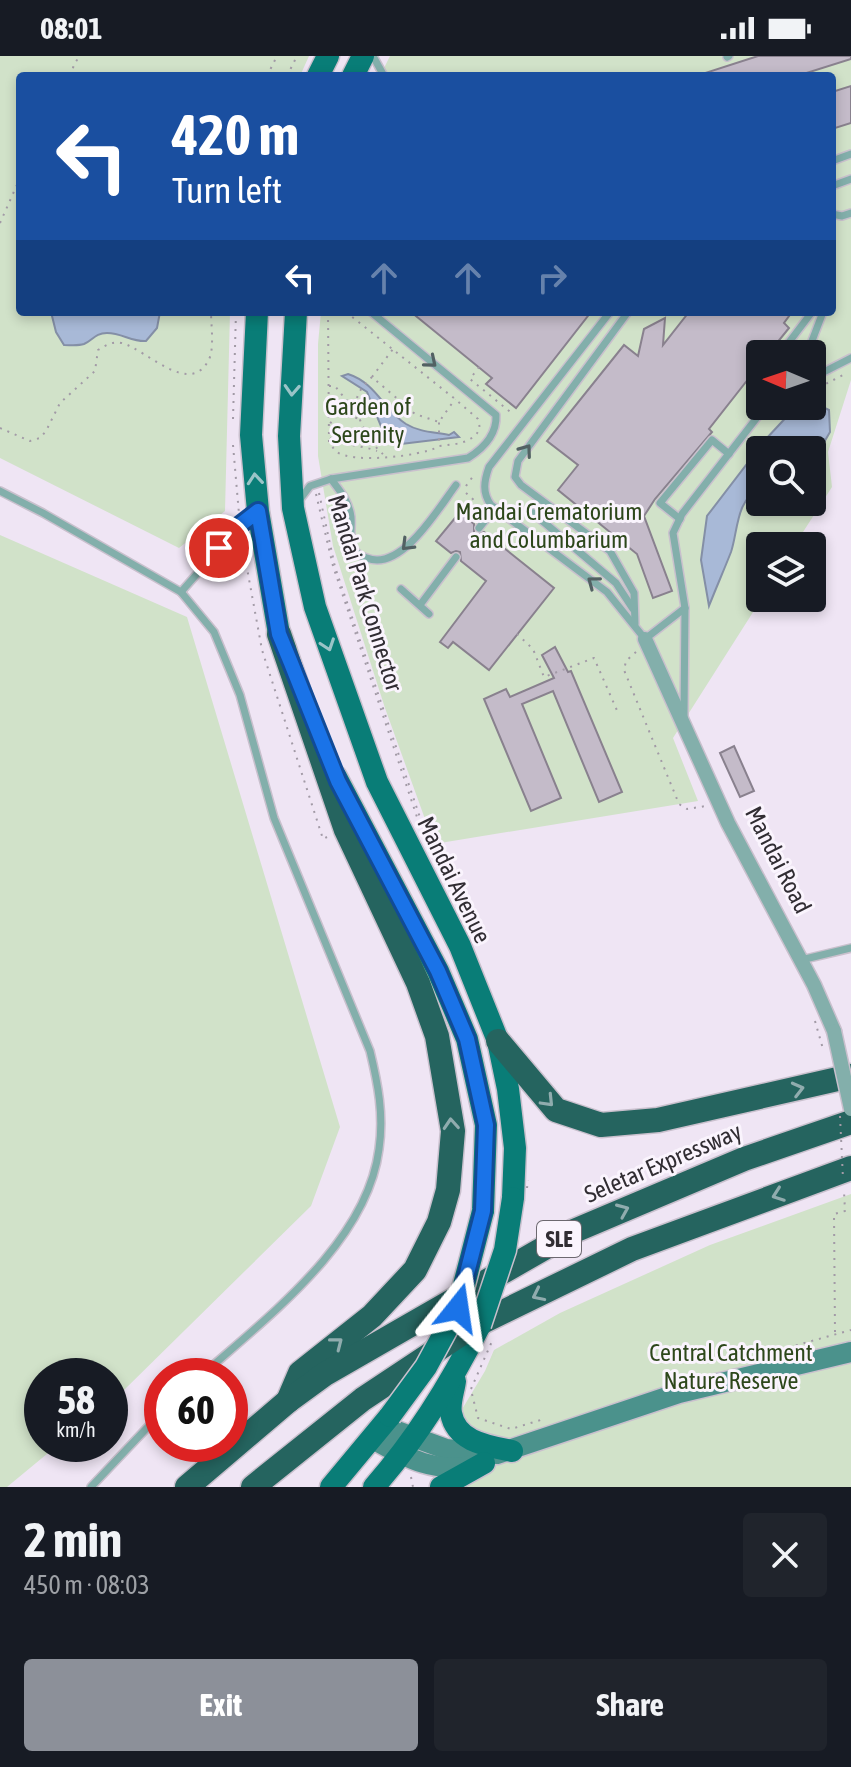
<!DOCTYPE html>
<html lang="en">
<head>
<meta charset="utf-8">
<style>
	:root { --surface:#171b24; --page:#20242c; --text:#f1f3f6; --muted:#9ea1a6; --accent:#8c9099 }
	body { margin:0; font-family:"Asap Condensed",sans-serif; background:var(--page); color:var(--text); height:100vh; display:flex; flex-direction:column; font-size:30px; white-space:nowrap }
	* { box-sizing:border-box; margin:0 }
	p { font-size:26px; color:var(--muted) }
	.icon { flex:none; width:44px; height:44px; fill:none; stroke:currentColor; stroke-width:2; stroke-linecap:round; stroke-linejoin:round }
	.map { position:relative; height:1431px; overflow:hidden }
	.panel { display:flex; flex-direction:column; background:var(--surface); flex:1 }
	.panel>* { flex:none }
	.guide { position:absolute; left:16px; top:16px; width:820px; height:244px; border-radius:8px; box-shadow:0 4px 12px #0003; background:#1a4fa0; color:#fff; overflow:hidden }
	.needle { width:52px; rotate:272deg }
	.controls { position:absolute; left:746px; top:284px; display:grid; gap:16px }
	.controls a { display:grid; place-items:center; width:80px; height:80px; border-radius:8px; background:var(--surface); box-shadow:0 4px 12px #0003; font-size:40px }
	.speed { position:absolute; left:24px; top:1302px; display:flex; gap:16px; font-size:40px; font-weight:700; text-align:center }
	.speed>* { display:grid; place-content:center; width:104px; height:104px; border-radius:50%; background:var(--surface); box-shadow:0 4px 12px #0003; line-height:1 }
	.speed small { font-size:20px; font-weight:400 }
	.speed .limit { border:12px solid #d22; background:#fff; color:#111 }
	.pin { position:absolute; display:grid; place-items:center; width:68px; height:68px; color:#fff; margin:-34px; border:4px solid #fff; border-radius:50%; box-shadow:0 2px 8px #0007 }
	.me { position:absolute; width:88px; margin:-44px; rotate:15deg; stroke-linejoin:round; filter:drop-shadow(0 0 6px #0008) }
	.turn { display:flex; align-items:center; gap:28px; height:168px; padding:0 24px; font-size:36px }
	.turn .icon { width:104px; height:104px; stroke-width:2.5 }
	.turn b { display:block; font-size:56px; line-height:68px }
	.lanes { display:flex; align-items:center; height:76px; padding:0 24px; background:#0003; justify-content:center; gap:40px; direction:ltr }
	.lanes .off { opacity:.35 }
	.round { display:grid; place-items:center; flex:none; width:84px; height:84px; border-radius:8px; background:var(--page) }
	.overview { display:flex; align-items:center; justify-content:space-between; height:136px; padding:0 24px }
	h1 { font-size:48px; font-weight:700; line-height:60px }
	.action { display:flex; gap:16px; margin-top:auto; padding:16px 24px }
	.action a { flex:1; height:92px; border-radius:8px; background:var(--accent); color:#fff; font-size:32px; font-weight:700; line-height:92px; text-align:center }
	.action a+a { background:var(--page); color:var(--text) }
	.status { display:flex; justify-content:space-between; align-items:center; height:56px; padding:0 40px; background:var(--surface); direction:ltr }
	.status svg { height:22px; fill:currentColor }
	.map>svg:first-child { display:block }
	.green { fill:#d1e2c9; fill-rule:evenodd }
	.water { fill:#a8b9d7; stroke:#848fa6; stroke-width:2 }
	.building { fill:#c4bbc9; stroke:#89818e; stroke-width:2 }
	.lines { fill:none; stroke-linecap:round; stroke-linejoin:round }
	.service-casing { stroke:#c9c0cd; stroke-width:10 }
	.minor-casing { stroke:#c9c0cd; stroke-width:17 }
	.secondary-casing { stroke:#c9c0cd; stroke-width:23 }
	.primary-casing { stroke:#c9c0cd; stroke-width:25 }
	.motorway-casing { stroke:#c9c0cd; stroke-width:27 }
	.path { stroke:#a29aa6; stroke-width:2; stroke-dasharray:2 6; stroke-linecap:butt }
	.service { stroke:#83afab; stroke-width:7 }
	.minor { stroke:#83afab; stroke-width:14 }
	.secondary { stroke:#4b928c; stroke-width:20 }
	.primary { stroke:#097d77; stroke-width:22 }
	.motorway { stroke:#25645f; stroke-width:24 }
	.minor-bridge-casing { stroke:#c9c0cd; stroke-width:17; stroke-linecap:butt }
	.primary-bridge-casing { stroke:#c9c0cd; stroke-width:25; stroke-linecap:butt }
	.path-bridge { stroke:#a29aa6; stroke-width:2; stroke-dasharray:2 6; stroke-linecap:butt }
	.minor-bridge { stroke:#83afab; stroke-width:14 }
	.primary-bridge { stroke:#097d77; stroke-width:22 }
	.oneway { stroke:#526163 }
	.oneway2 { stroke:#9ac4c7 }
	.oneway3 { stroke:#90acae }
	.route-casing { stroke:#114b97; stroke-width:20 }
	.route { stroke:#1a73e8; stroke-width:14 }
	.labels { text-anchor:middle; stroke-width:6; stroke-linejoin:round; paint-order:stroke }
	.shield { fill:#faf4fd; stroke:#6d6970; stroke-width:2 }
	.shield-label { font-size:22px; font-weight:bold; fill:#312d33 }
	.park-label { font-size:24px; fill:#2d471b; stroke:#faf4fd }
	.street-label { font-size:24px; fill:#312d33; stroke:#faf4fd }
</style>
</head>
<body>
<div class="status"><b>08:01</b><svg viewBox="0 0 49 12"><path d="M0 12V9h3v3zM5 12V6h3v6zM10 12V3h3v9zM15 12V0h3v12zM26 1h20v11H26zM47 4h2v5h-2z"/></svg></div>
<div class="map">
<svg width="851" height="1431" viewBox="0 0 851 1431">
	<rect width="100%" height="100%" fill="#efe5f4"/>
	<!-- green -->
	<g class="green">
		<path d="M0,0H309L300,20H20V256H230L225,455L179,492L0,402Z"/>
		<path d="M390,0H851V324L828,396L832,431L794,490H760L762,542L673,682L698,745L434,788L385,652L333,490L318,400V288L321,256H832V20H380ZM760,298H812V350H760ZM760,394H812V446H760Z"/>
		<path d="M0,479L187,561L340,1071L311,1150L122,1336L110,1346V1320H42V1388H59L7,1431H0Z"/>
		<path d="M851,1138V1431H438L461,1355L485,1315L494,1294L560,1257L710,1189Z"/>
	</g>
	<!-- water -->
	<g class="water">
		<path d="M51,256H160L157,272L146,285C132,286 122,277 107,277C95,277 93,284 84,288C78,290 71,289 64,289L56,276Z"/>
		<path d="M348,318C376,327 383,353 406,368C419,376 434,376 449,379L454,376L459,381L401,388L387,385L367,336L342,320Z"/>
		<path d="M816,348L829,354L830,376L812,407V394H760V433C736,443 738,475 731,496C724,514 716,532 709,550L701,504L707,460L766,383L792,355Z"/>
	</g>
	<!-- building -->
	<g class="building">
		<path d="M758,0H851V3L797,20H703L702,18Z"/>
		<path d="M851,30V67L832,73V36Z"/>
		<path d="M411,256H591L516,352L486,328L492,322Z"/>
		<path d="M689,256H792L784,267L789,272L768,298H760V308L709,373L712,376L655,443L644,460L672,535L653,542L637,498L558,434L578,409L547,385L624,289L638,300L644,273L665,262L663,289Z"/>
		<path d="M460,456L474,468V477L479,478L484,476L554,532L489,614L453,586L448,592L440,586L486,525L461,505L460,496L456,495L451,497L436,485Z"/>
		<path d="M555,591L568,616L571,615L622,736L599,746L553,635L522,648L561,742L531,755L484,643L506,633L510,641L554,622L542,599Z"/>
		<path d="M734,690L754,735L740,741L720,697Z"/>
	</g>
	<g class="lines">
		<!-- service casing -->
		<g class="service-casing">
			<g id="service">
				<path d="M373,0L384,20"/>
				<path d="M727,1L729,0"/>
				<path d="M832,105L851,98"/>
				<path d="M832,130L851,123"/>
				<path d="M832,158L842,160L851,157"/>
				<path d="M610,256L489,411C484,425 482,437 491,449L607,536L645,583L685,552"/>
				<path d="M628,256L518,405L515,421L521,429L610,495L634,537L635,568"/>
				<path d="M780,298L812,256"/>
				<path d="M807,298L823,256"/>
				<path d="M812,322L851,302"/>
				<path d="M331,423C340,435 349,445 351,461C352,471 349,482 353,491C356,498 360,500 367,502C401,516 438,453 456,429"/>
				<path d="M0,435L43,457L181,536L214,576L240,639L274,762L370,995C378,1028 384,1059 379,1093C367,1187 267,1261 201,1320"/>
				<path d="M298,446L310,430L331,423L468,402C484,392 497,379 496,359L371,256"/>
				<path d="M533,457L616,527L633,553"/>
				<path d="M680,463L660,447L712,384L729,398"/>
				<path d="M479,472L495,452"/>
				<path d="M401,533L429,558"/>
				<path d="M181,536L240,469L253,459"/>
				<path d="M420,549L456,501"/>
				<path d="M684,660L685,552L673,477L682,458L766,350"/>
				<path d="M801,904L851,892"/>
				<path d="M91,1431L162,1356"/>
			</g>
		</g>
		<!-- minor casing -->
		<g class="minor-casing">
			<path id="minor" d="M645,583L728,767L814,929L834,975"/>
		</g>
		<!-- secondary casing -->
		<g class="secondary-casing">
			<g id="secondary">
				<path d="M383,1370L446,1393L497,1398L679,1337L851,1296"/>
				<path d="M373,1383C406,1402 438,1419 477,1408"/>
			</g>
		</g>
		<!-- primary casing -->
		<g class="primary-casing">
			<g id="primary">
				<path d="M318,20L328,0"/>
				<path d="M353,20L363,0"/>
				<path d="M257,256L251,379L258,455L279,578L285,593"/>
				<path d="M296,256L289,380L293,452L315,551L377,726L460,890L498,985L508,1033L515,1092L513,1142"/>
				<path d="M336,721L438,915L467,983L486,1069L483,1155"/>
				<path d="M455,1325C454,1334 449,1347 451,1357C456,1386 488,1390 512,1395"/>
				<path d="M331,1431L390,1360"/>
				<path d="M374,1431C417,1382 451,1327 480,1269"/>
				<path d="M441,1431L484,1407"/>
			</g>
		</g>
		<!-- motorway casing -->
		<g class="motorway-casing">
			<g id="motorway">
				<path d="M279,578L346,774L418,927L437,980L453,1075L448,1134L439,1166L415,1214L372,1260L300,1317L288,1345"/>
				<path d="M498,985L556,1054L601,1069L658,1064L851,1020"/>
				<path d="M187,1431L288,1345L325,1318L574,1175L744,1103L851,1066"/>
				<path d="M253,1431L363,1343L470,1272L632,1193L851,1112"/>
			</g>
		</g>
		<!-- path -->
		<g class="path">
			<path d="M71,20L74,8L80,0"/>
			<path d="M267,20L277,0"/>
			<path d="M287,20L297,0"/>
			<path d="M0,167L20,122"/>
			<path d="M328,256L329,386C332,389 333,393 337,396C354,408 420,400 438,391"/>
			<path d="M346,256L455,343L478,363L480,373C471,388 456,388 439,390V366"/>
			<path d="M479,311L470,323L514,359"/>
			<path d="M329,330H335L346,344L354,348"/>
			<path d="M812,335L843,319"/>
			<path d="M329,347C337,362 346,359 360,363"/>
			<path d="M776,354L784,350"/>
			<path d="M233,363L236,256"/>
			<path d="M330,366L343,375L368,380"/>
			<path d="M0,372L30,385L40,382L46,375L60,347L95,315L98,294C106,289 113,285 122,287C146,293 192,344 210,301C214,289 211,268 211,256"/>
			<path d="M330,382C345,390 361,389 377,395"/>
			<path d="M233,389L239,458"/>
			<path d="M383,398C372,390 352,357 357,342C359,334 366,327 372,321L415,358L439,366L455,343"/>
			<path d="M466,430L474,419"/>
			<path d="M319,437L335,511L428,785"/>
			<path d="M466,437L476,446"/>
			<path d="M316,438L333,510L419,767"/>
			<path d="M242,485L262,594L323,783L327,781"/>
			<path d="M517,578L533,593L544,621L594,602L619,659"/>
			<path d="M636,596L626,605L624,614L679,748L687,753L706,750"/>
			<path d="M835,1276L834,1158L845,1155L844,1135"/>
			<path d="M765,1298L851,1274"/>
			<path d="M472,1338L478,1362L511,1373L544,1363"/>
			<path d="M411,1421L413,1431"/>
		</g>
		<!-- service -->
		<use href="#service" class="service"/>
		<!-- minor -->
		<use href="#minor" class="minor"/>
		<!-- secondary -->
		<use href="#secondary" class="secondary"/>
		<!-- primary -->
		<use href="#primary" class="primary"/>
		<!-- motorway -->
		<use href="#motorway" class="motorway"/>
		<!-- minor-bridge casing -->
		<g class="minor-bridge-casing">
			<path id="minor-bridge" d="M834,975L851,1053"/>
		</g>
		<!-- primary-bridge casing -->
		<g class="primary-bridge-casing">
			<g id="primary-bridge">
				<path d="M480,1269L505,1194L513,1142"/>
				<path d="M390,1360L426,1311L458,1252L483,1155"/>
			</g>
		</g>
		<!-- path-bridge -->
		<g class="path-bridge">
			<path d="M372,321L393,293"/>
			<path d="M815,965L823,993"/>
			<path d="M840,1060L843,1123"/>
			<path d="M527,1132L528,1124"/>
			<path d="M471,1333L493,1283"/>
		</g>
		<!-- minor-bridge -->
		<use href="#minor-bridge" class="minor-bridge"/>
		<!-- primary-bridge -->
		<use href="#primary-bridge" class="primary-bridge"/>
	</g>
	<!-- one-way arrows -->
	<defs><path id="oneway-chevron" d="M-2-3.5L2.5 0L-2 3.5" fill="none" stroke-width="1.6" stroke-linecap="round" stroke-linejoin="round" transform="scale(2)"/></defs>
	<g class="oneway">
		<use href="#oneway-chevron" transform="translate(431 306) rotate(40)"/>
		<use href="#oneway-chevron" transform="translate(526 394) rotate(-54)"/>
		<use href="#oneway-chevron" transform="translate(407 489) rotate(135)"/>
		<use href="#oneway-chevron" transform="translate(593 526) rotate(-143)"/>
	</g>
	<g class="oneway2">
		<use href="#oneway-chevron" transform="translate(292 334) rotate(93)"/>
		<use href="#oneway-chevron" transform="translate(255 423) rotate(-95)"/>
		<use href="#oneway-chevron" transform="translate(328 589) rotate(71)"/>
	</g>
	<g class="oneway3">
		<use href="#oneway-chevron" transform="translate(798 1033) rotate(-14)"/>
		<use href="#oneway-chevron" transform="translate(548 1045) rotate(46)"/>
		<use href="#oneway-chevron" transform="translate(451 1068) rotate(-94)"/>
		<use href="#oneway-chevron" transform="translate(778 1139) rotate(160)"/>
		<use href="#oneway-chevron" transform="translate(623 1154) rotate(-23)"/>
		<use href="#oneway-chevron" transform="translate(538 1239) rotate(154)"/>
		<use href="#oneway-chevron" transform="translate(337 1287) rotate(-38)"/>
	</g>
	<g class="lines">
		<!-- route casing -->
		<g class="route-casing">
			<path id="route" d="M219,492L240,469L258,455L279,578L291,607L338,725L438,915L467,983L486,1069L485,1098L483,1155L458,1252"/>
		</g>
		<!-- route -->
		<use href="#route" class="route"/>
	</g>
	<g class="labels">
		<!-- shield labels -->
		<rect class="shield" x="537" y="1165" width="44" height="36" rx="6"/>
		<g class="shield-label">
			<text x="559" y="1191">SLE</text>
		</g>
		<!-- park labels -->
		<g class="park-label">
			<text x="368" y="359">Garden of<tspan x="368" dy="28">Serenity</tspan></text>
			<text x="549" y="464">Mandai Crematorium<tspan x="549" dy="28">and Columbarium</tspan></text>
			<text x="731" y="1305">Central Catchment<tspan x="731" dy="28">Nature Reserve</tspan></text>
		</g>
		<!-- street labels -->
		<g class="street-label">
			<text transform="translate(365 537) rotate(73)" y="8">Mandai Park Connector</text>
			<text transform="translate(778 804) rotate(63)" y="8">Mandai Road</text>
			<text transform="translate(454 824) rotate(64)" y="8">Mandai Avenue</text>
			<text transform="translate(663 1107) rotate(-23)" y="8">Seletar Expressway</text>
		</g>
	</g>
</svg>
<div class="controls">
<a><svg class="needle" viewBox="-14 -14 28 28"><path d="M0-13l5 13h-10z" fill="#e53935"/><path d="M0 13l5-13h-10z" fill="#9ea1a6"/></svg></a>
<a><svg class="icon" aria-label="search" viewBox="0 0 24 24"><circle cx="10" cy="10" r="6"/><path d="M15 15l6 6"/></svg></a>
<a><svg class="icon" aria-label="layers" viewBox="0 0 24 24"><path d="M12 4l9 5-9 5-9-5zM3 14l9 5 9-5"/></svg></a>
</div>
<div class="speed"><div>58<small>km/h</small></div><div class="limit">60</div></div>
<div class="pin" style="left:219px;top:492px;background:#d93025"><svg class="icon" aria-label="arrive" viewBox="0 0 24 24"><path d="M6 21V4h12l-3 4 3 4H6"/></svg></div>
<svg class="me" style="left:458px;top:1252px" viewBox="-20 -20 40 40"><path d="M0-17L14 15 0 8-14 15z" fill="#1a73e8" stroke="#fff" stroke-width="4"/></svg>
<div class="guide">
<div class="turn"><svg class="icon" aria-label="left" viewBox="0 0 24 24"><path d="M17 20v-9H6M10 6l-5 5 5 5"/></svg><div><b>420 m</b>Turn left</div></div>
<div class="lanes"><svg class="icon" aria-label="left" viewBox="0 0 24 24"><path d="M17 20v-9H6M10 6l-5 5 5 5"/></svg><svg class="icon off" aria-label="ahead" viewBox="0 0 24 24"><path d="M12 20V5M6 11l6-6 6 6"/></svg><svg class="icon off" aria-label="ahead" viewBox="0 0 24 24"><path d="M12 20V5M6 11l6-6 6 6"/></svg><svg class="icon off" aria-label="right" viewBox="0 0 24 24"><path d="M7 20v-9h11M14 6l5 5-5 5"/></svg></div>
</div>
</div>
<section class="panel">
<div class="overview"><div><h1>2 min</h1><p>450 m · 08:03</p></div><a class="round"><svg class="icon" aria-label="close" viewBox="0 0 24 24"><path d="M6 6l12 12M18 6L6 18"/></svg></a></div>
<div class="action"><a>Exit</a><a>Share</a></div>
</section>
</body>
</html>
